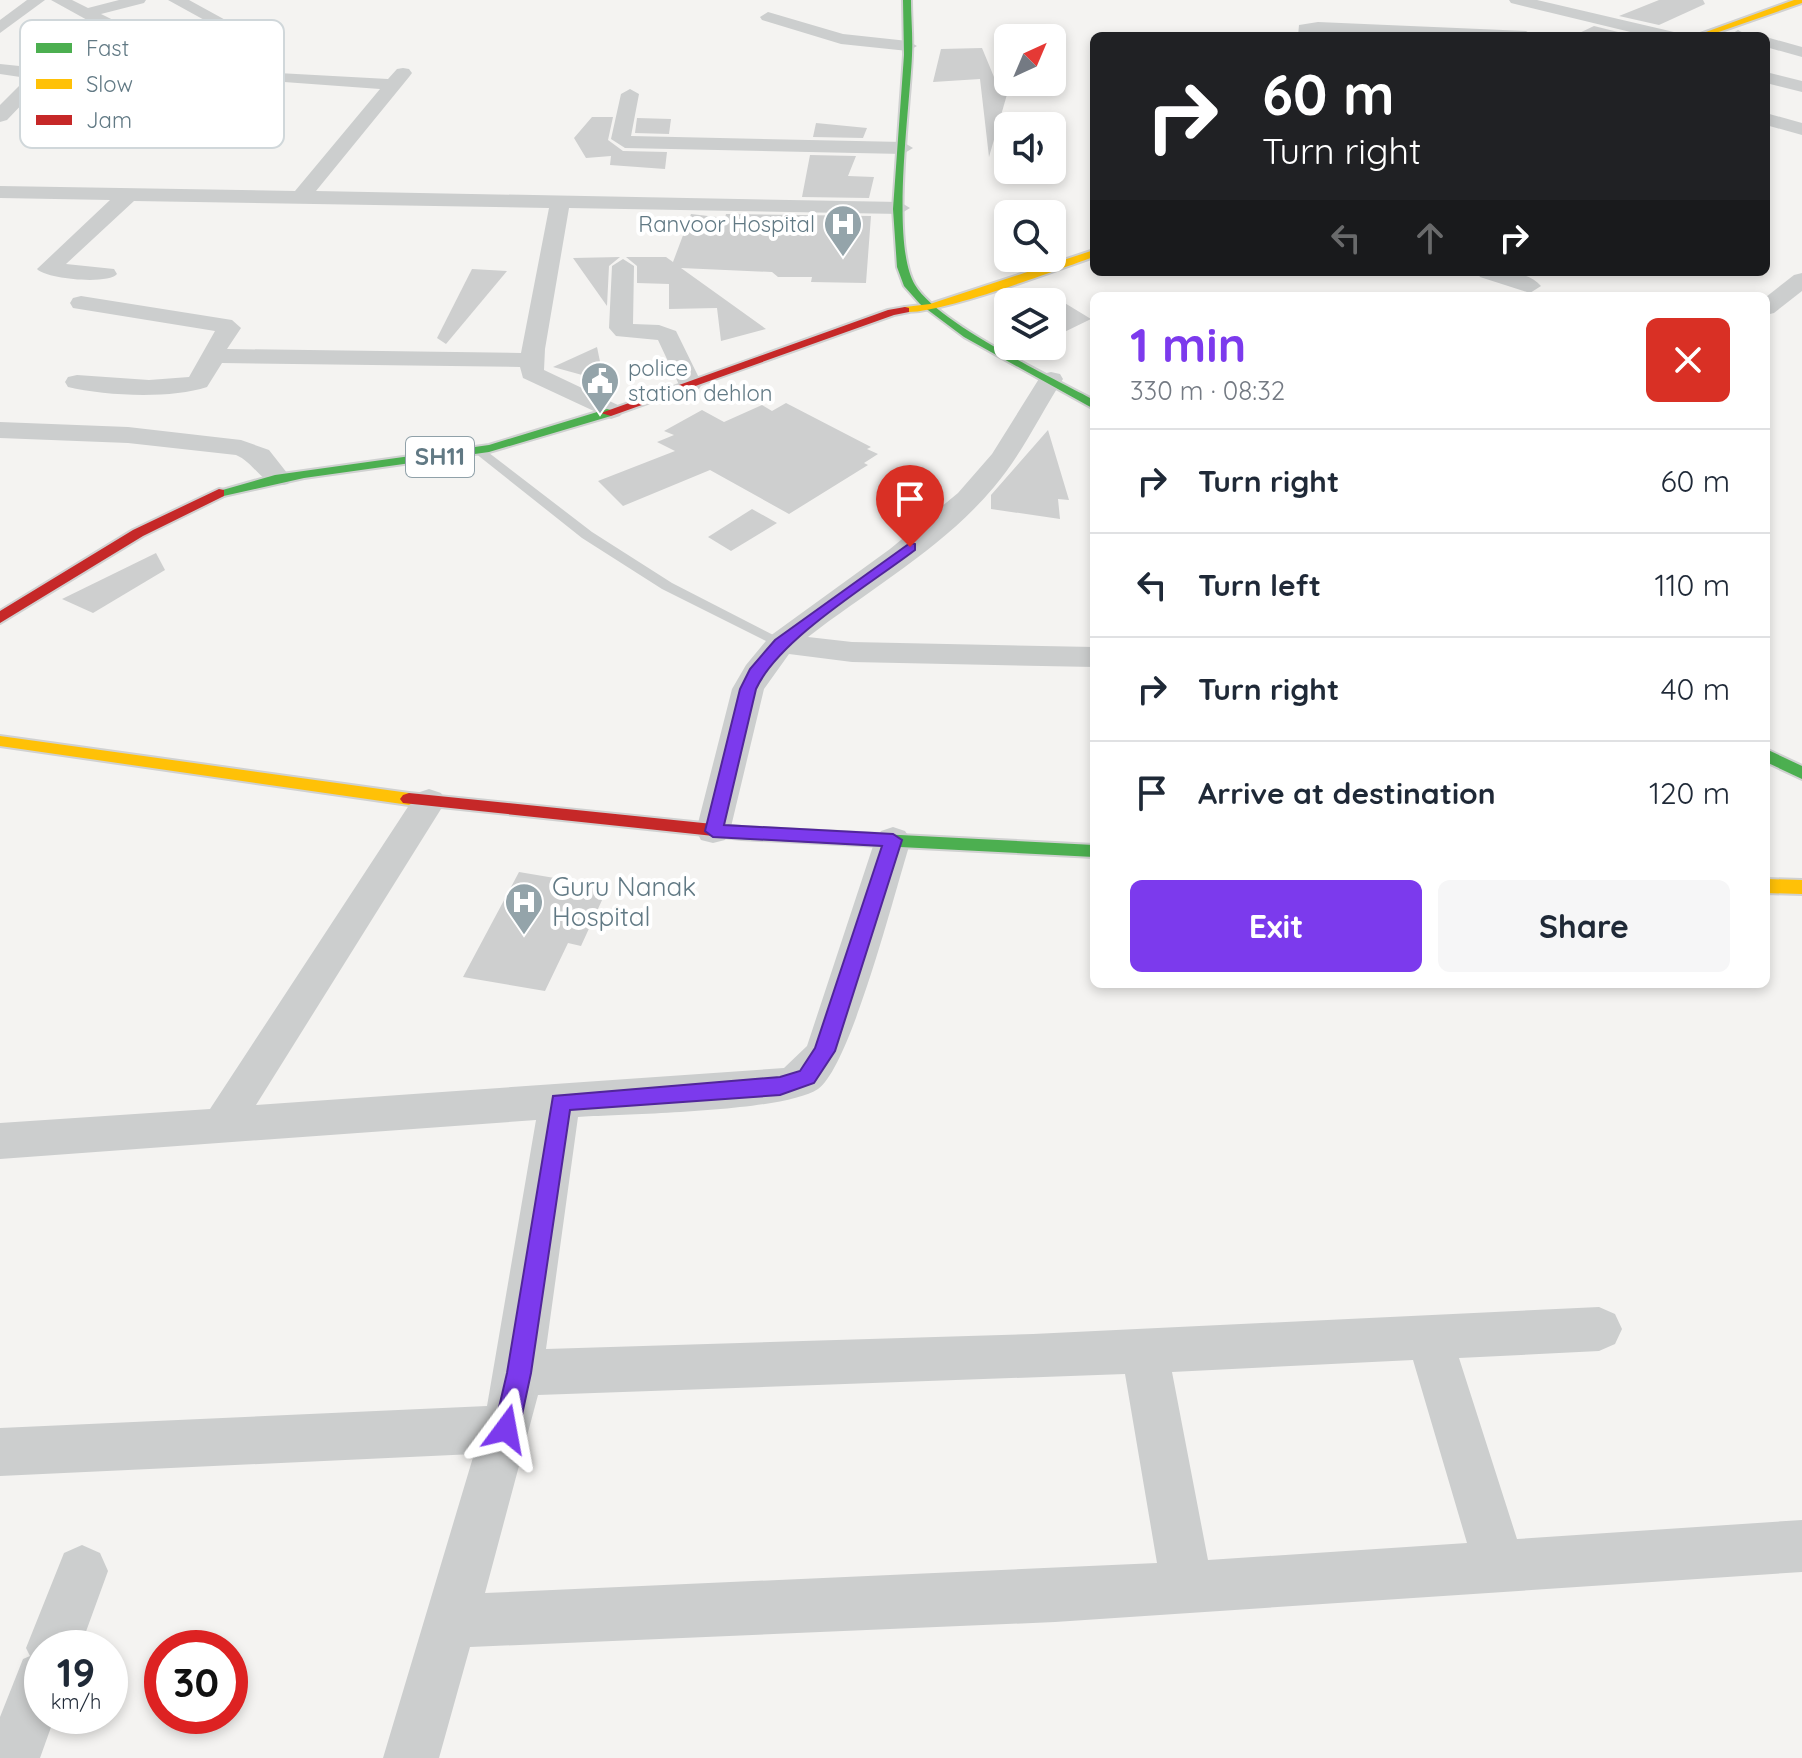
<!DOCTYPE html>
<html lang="en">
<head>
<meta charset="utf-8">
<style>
	:root { --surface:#fff; --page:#f6f6f7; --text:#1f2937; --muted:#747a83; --line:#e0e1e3; --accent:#7c3aed }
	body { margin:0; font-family:Quicksand,sans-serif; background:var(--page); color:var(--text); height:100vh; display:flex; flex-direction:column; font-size:30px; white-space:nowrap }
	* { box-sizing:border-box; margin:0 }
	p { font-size:26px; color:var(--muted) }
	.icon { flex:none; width:44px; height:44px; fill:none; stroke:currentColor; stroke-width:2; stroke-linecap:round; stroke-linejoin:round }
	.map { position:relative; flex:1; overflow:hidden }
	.panel { position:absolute; left:1090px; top:292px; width:680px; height:696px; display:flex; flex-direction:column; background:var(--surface); border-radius:12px; box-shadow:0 4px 12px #0003 }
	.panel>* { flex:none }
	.guide { position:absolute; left:1090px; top:32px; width:680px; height:244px; border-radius:12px; box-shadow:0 4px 12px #0003; background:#202124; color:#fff; overflow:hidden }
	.needle { width:52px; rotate:44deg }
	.buttons { position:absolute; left:994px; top:24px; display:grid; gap:16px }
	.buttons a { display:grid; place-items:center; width:72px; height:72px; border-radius:12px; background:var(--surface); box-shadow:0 4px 12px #0003; font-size:40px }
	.speed { position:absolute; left:24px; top:1630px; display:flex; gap:16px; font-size:40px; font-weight:700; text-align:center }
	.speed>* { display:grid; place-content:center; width:104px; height:104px; border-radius:50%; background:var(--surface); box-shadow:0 4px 12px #0003; line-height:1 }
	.speed small { font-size:20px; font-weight:400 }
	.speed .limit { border:12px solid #d22; background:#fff; color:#111 }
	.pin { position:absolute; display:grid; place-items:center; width:68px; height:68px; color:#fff; margin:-82px -34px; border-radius:50% 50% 50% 0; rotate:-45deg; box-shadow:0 0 8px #0007 }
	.pin .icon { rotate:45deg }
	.me { position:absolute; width:88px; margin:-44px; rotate:13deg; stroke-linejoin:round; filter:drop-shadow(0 0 6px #0008) }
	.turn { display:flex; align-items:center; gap:28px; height:168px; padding:0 40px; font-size:36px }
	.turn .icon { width:104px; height:104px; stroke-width:2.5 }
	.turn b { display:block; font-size:56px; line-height:68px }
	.lanes { display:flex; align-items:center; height:76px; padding:0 40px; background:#0003; justify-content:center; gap:40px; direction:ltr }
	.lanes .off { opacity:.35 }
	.round { display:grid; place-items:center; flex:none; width:84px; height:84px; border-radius:12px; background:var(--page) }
	.headline { display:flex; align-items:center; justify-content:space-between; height:136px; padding:0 40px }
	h1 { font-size:48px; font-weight:700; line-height:60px; color:var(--accent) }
	.cta { display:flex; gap:16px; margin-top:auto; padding:16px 40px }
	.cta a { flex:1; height:92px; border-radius:12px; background:var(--accent); color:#fff; font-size:32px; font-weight:700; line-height:92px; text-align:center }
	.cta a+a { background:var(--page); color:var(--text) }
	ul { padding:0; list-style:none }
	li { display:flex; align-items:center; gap:24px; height:104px; padding:0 40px; border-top:2px solid var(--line) }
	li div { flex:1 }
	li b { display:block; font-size:30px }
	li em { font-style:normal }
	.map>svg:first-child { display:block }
	.building { fill:#cecfcf }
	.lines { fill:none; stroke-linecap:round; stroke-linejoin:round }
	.fast-casing { stroke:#d0d1d1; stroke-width:4 }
	.slow-casing { stroke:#d0d1d1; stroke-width:4 }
	.jam-casing { stroke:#d0d1d1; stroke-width:4 }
	.lane { fill:#cccece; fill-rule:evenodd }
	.street { fill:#cccece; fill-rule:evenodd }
	.fast { fill:#4caf50; fill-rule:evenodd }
	.slow { fill:#ffc107; fill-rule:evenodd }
	.jam { fill:#c62828; fill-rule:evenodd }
	.route { fill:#7c3aed; stroke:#51269a; stroke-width:2 }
	.labels { text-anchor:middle; stroke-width:8; stroke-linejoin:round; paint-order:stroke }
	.far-poi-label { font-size:22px; fill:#617984; stroke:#fff; text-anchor:end }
	.shield { fill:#fff; stroke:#90a1a9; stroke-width:2 }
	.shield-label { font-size:24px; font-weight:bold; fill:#617984 }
	.poi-label { font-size:26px; fill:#617984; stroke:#fff; text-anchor:start }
	.key { fill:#fff; stroke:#d0d7da; stroke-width:2 }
	.key-label { font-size:22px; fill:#617984 }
</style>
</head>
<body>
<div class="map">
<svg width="1802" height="1758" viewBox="0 0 1802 1758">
	<rect width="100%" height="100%" fill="#f4f3f1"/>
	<!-- building -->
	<g class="building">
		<path d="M1659,0H1703L1705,4L1659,25L1619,16Z"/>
		<path d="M1594,26L1634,36H1573Z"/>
		<path d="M982,48L994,77H1008V91L989,157L980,79L933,82L941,49Z"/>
		<path d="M592,117H613L608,140L623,151L667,152L665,169L610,165L611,156L586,158L574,138Z"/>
		<path d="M637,118L671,119L669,134L635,133Z"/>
		<path d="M816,123L867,128L863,138L813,137Z"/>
		<path d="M810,155L856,156L848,176L874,177L869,198L802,197Z"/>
		<path d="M691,214L725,218L726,214L871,216L866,283L811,282L812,277H778L772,272L681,268L766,329L721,341L717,308L669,309V284L637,283V266L626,257H666L673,262Z"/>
		<path d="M620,257L609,266L607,306L573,258Z"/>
		<path d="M472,269L507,271L446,344L437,338Z"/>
		<path d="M1040,291H1045L1091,319L1052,338V302H1009Z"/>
		<path d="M597,347L604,381L553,367Z"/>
		<path d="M786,403L871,447L867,449L878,454L864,463L868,465L789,514L710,470L623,506L598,481L675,451L657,442L674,435L664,431L702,410L724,422L762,405L772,411Z"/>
		<path d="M1048,430L1069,500L1058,499L1060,519L991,509V495Z"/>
		<path d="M752,509L777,523L731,551L708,537Z"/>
		<path d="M156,553L165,570L93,613L62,599Z"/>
		<path d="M519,872L608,887L581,946L568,943L545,991L463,977Z"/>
	</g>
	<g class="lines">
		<!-- fast casing -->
		<g class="fast-casing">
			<g id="fast">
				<path d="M903,0H911C911,18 913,37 912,55C910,107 890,243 915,285C939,324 1051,377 1094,400V409L964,337L920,304L904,286L897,267L893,209L904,55Z"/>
				<path d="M607,409L611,410V416L489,452L304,478L219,497L212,493L275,475L489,445Z"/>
				<path d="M1766,749L1802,766V779L1766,762Z"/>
				<path d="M742,827L1094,845V857L742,839L733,833Z"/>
			</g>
		</g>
		<!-- slow casing -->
		<g class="slow-casing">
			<g id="slow">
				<path d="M1794,0H1802V3L1707,36H1695Z"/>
				<path d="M1094,250V257C1064,267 918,323 899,310L905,307L930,304Z"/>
				<path d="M0,736L409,793L418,799L409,805L0,746Z"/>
				<path d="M1766,879L1802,880V894L1766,893Z"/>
			</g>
		</g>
		<!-- jam casing -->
		<g class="jam-casing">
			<g id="jam">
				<path d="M905,307L909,308V312L894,315L611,416L601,413L888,310Z"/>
				<path d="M219,489L224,490V496L143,536L0,623V611L133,530Z"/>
				<path d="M409,793L742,827L751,833L742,839L403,803L400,799L403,795Z"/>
			</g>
		</g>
		<!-- lane -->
		<path class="lane" d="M480,446L592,532L672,583L789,643L781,648L776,646L662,589L582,538L475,453L473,450Z"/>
		<!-- street -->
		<g class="street">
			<path d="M27,0H45L0,33V20Z"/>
			<path d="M51,0H72L88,8L119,0H146L144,3L101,14L158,42L217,27L168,0H189L240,28L238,32L155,52L102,27L47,70L50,74L47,78L7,120L0,122V105L27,78L0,74V64L29,67L89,21Z"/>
			<path d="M1509,0H1537L1674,32L1676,36H1647L1511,3Z"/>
			<path d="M768,12L843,34L908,41L917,46L908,51L841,44L762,20L760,17Z"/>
			<path d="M1318,22L1526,31L1534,36L1318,32L1314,33V36H1298L1299,25Z"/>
			<path d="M1738,30L1749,36L1730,35Z"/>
			<path d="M1766,37L1802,47V57L1766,47Z"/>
			<path d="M403,68L409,69L412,73L409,77L316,191L900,202L910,208L900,214L569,208L545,349L544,370L620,406L624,411L620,416L611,419L523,378L520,367L222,363L207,387C171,399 105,396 68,387L65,382L68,377L77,375L149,380L189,377L215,331L73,308L70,303L73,298L81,296L232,320L241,328L227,349L521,353L549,208L134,201L66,264L114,269L117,274C108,285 46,279 37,269L110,200L0,198V186L295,191L380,89L284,82L278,81L275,77L278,73L388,79L397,69Z"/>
			<path d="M1766,72L1802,81V92L1766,83Z"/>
			<path d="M630,89L639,94L631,136L903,142L913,148L903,154L625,148L611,139L621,94Z"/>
			<path d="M1766,113L1802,123V135L1766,125Z"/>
			<path d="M623,259L634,266L633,324L659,325L676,331L702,384L699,389H681L658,340L616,336L609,328L612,266Z"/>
			<path d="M1477,272C1497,272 1527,269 1541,286L1530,293L1480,277Z"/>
			<path d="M1802,273V291L1774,313L1766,315V297L1794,275Z"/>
			<path d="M1051,372L1060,374L1063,379C1040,415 1022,454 994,487C943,548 870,589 808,637L852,642L1094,647V667L852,662L789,654L764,689L730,831L725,840L713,843L701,840L696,831L732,689L746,665L770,636L890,549L958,493L992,454L1042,374Z"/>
			<path d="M0,422L128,427L241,440L269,450L291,478L288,484C263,490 257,464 236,455L128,443L0,438Z"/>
			<path d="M429,789L441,793L446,801L256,1105L784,1068L807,1046L875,840L881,831L893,827L905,831L911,840C896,887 851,1066 818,1089C784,1112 627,1114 578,1117L546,1349L1033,1334L1599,1307L1615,1314L1622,1329L1615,1344L1599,1351L1459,1358L1517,1539L1802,1520V1572L1055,1622L470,1647L439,1758H383L474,1454L0,1476V1428L487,1406L536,1120L0,1159V1123L210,1109L417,793ZM1413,1360L1467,1543L1208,1560L1172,1372ZM1125,1374L1157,1563L485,1593L538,1395Z"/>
			<path d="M82,1545L100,1553L108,1571L80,1648H42V1716H55L40,1758H0V1717L23,1659L30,1656L26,1648L64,1553Z"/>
		</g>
		<!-- fast -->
		<use href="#fast" class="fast"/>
		<!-- slow -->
		<use href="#slow" class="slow"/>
		<!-- jam -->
		<use href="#jam" class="jam"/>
	</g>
	<!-- route -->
	<path class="route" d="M910,543L915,544V550C869,585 779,639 756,689L724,825L893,834L902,840L835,1051L814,1083L780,1095L570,1110L531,1373L519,1429L515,1438L506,1441L498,1438L494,1429L507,1373L553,1096L780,1077L800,1071L815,1048L882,846L713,837L705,831L740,689L750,669L775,640Z"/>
	<!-- icons -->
	<defs>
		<g id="hospital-pin" transform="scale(2)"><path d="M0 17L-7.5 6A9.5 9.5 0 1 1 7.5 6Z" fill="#94a4aa" stroke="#fff"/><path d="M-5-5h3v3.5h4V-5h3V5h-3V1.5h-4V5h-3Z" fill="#fff"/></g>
		<g id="civic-pin" transform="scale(2)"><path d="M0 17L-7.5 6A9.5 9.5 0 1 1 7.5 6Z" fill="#94a4aa" stroke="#fff"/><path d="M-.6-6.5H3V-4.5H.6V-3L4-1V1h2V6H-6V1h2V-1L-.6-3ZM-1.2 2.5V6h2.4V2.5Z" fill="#fff"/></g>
	</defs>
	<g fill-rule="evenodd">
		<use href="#hospital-pin" x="843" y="224"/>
		<use href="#civic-pin" x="600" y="381"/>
		<use href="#hospital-pin" x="524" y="902"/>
	</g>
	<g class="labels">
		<!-- far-poi labels -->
		<g class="far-poi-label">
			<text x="815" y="232">Ranvoor Hospital</text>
			<text x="628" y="376" text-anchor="start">police<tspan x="628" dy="25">station dehlon</tspan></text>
		</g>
		<!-- shield labels -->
		<rect class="shield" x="406" y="437" width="68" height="40" rx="6"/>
		<g class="shield-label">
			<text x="440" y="465">SH11</text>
		</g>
		<!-- poi labels -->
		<g class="poi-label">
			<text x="552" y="896">Guru Nanak<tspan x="552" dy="30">Hospital</tspan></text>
		</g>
	</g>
	<!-- legend -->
	<rect x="20" y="20" width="264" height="128" rx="12" class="key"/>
	<rect x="36" y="43" width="36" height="10" fill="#4caf50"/>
	<rect x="36" y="79" width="36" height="10" fill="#ffc107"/>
	<rect x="36" y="115" width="36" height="10" fill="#c62828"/>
	<g class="key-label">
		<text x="86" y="56">Fast</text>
		<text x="86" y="92">Slow</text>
		<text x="86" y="128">Jam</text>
	</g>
</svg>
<div class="buttons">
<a><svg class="needle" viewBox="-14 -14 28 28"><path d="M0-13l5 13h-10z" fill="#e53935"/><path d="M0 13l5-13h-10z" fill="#747a83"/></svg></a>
<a><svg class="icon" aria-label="sound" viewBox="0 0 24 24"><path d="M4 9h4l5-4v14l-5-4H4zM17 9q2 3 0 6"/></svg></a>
<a><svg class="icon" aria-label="search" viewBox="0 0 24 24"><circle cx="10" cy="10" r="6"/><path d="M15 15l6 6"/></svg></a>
<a><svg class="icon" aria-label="layers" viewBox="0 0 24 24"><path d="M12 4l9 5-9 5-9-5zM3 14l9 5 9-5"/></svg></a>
</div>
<div class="speed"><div>19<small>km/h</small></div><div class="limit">30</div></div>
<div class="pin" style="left:910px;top:547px;background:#d93025"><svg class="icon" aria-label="arrive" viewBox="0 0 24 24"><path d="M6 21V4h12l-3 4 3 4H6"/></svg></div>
<svg class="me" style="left:506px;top:1429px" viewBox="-20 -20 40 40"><path d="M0-17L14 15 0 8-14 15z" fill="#7c3aed" stroke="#fff" stroke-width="4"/></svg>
<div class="guide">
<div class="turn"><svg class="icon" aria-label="right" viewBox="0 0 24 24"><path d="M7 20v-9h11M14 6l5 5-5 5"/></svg><div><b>60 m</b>Turn right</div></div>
<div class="lanes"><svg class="icon off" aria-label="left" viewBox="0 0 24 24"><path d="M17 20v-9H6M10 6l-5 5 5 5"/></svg><svg class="icon off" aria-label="ahead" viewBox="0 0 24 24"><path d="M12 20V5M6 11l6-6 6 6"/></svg><svg class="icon" aria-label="right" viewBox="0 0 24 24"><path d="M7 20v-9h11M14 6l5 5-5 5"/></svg></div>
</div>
<section class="panel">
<div class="headline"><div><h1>1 min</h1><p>330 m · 08:32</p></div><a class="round" style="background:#d93025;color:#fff"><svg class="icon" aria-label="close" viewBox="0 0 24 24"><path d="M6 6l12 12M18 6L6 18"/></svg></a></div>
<ul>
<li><svg class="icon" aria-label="right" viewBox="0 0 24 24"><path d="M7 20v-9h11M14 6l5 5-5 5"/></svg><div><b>Turn right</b></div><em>60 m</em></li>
<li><svg class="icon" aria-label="left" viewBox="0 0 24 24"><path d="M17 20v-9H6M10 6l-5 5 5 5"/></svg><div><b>Turn left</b></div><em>110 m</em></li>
<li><svg class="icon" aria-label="right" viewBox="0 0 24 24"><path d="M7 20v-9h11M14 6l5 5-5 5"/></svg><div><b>Turn right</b></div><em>40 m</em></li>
<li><svg class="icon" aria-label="arrive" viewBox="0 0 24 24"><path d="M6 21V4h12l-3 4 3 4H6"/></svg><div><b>Arrive at destination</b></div><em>120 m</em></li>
</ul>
<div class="cta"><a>Exit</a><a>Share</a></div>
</section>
</div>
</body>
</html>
